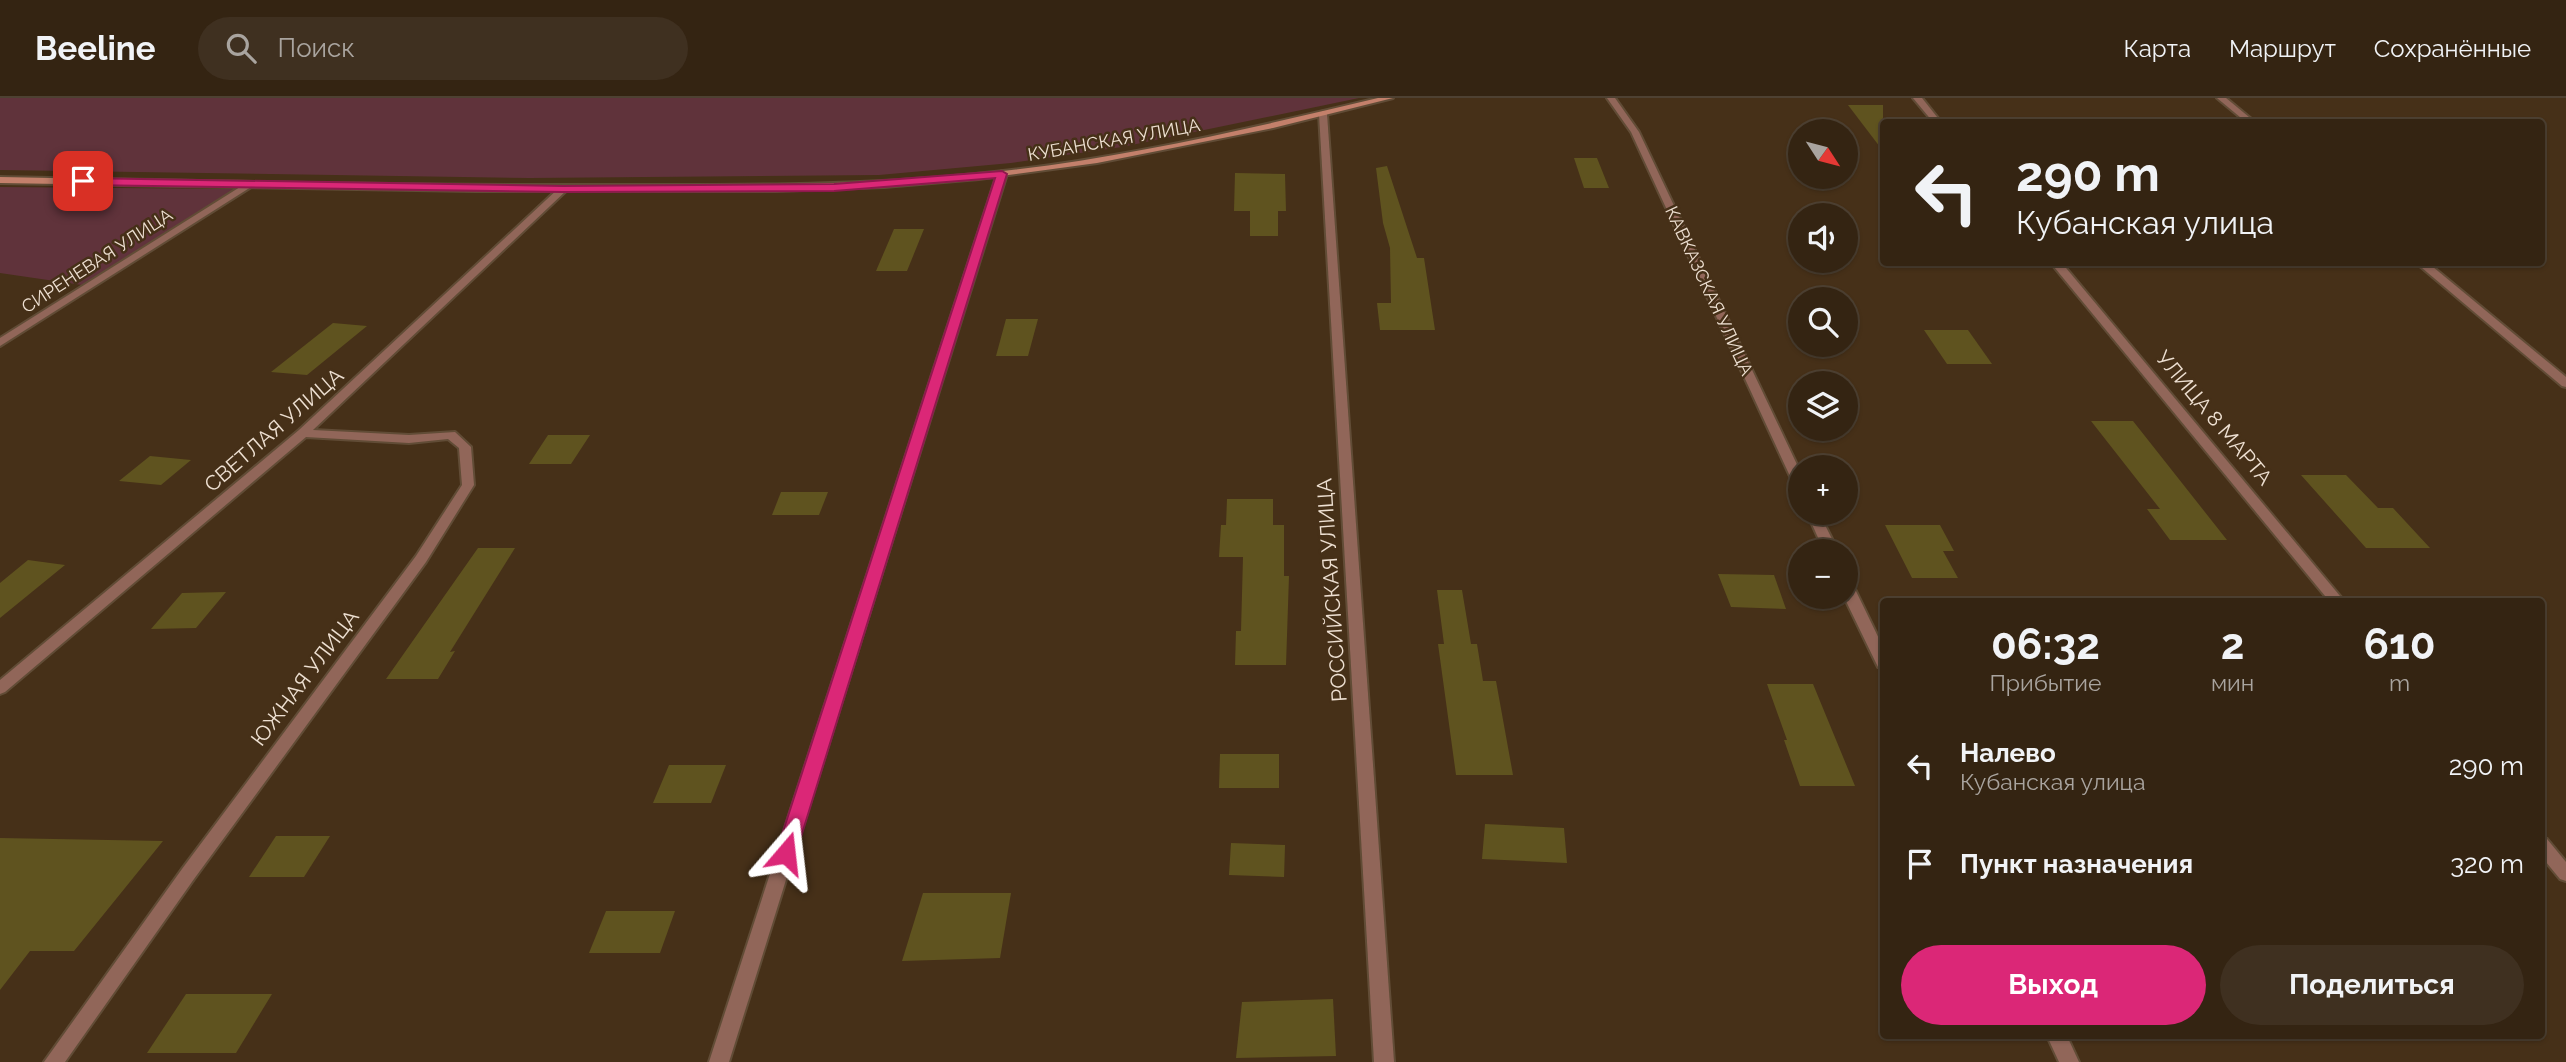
<!DOCTYPE html>
<html lang="ru">
<head>
<meta charset="utf-8">
<style>
	:root { --surface:#342412; --page:#3f3020; --text:#f1f3f6; --muted:#a9a49f; --line:#4e4132; --accent:#db2777 }
	body { margin:0; font-family:Raleway,sans-serif; background:var(--page); color:var(--text); height:100vh; display:flex; flex-direction:column; font-size:26px; white-space:nowrap }
	* { box-sizing:border-box; margin:0 }
	p { font-size:23px; color:var(--muted) }
	.icon { flex:none; width:38px; height:38px; fill:none; stroke:currentColor; stroke-width:2; stroke-linecap:round; stroke-linejoin:round }
	.map { position:relative; flex:1; overflow:hidden }
	.details { position:absolute; left:1880px; top:500px; width:665px; height:441px; display:flex; flex-direction:column; background:var(--surface); border-radius:7px; box-shadow:0 2px 5px #0004,0 0 0 2px var(--line) }
	.details>* { flex:none }
	.banner { position:absolute; left:1880px; top:21px; width:665px; height:147px; border-radius:7px; box-shadow:0 2px 5px #0004,0 0 0 2px var(--line); background:#342412; color:var(--text); overflow:hidden }
	.needle { width:46px; rotate:126deg }
	.buttons { position:absolute; left:1788px; top:21px; display:grid; gap:14px }
	.buttons a { display:grid; place-items:center; width:70px; height:70px; border-radius:50%; background:var(--surface); box-shadow:0 2px 5px #0004,0 0 0 2px var(--line); font-size:35px }
	.pin { position:absolute; display:grid; place-items:center; width:60px; height:60px; color:#fff; margin:-30px; border-radius:14px; box-shadow:0 4px 10px #0006 }
	.me { position:absolute; width:77px; margin:-38px; rotate:17deg; stroke-linejoin:round; filter:drop-shadow(0 0 5px #0008) }
	.turn { display:flex; align-items:center; gap:24px; height:147px; padding:0 21px; font-size:32px }
	.turn .icon { width:91px; height:91px; stroke-width:2.5 }
	.turn b { display:block; font-size:49px; line-height:60px }
	.eta { display:flex; justify-content:space-evenly; align-items:center; height:119px; text-align:center }
	.eta b { font-size:42px; font-weight:700; line-height:49px }
	.button { display:flex; gap:14px; margin-top:auto; padding:14px 21px }
	.button a { flex:1; height:80px; border-radius:42px; background:var(--accent); color:#fff; font-size:28px; font-weight:700; line-height:80px; text-align:center }
	.button a+a { background:var(--page); color:var(--text) }
	ul { padding:0; list-style:none }
	li { display:flex; align-items:center; gap:21px; height:98px; padding:0 21px }
	li div { flex:1 }
	li b { display:block; font-size:26px }
	li em { font-style:normal }
	header { display:flex; align-items:center; gap:42px; box-sizing:border-box; height:98px; padding:0 35px; background:var(--surface); border-bottom:2px solid var(--line) }
	header strong { font-size:33px }
	nav { display:flex; gap:38px; margin-inline-start:auto; font-size:24px }
	.search { width:490px; height:63px; background:var(--page); display:flex; align-items:center; gap:18px; box-sizing:border-box; padding:0 24px; border-radius:38px; color:var(--muted); font-size:26px }
	.map>svg:first-child { display:block }
	.green { fill:#60333b }
	.building { fill:#5f531f }
	.lines { fill:none; stroke-linecap:round; stroke-linejoin:round }
	.minor-casing { stroke:#614c36; stroke-width:4 }
	.secondary-casing { stroke:#614c36; stroke-width:4 }
	.minor { fill:#916659; fill-rule:evenodd }
	.secondary { fill:#c3806b; fill-rule:evenodd }
	.route { fill:#db2777; stroke:#8e194d; stroke-width:2 }
	.labels { text-anchor:middle; stroke-width:5; stroke-linejoin:round; paint-order:stroke }
	.far-street-label { font-size:18px; fill:#eee0d2; stroke:#463018 }
	.street-label { font-size:21px; fill:#eee0d2; stroke:#463018 }
</style>
</head>
<body>
<header>
<strong>Beeline</strong>
<div class="search"><svg class="icon" aria-label="search" viewBox="0 0 24 24"><circle cx="10" cy="10" r="6"/><path d="M15 15l6 6"/></svg>Поиск</div>
<nav><a>Карта</a><a>Маршрут</a><a>Сохранённые</a></nav>
</header>
<div class="map">
<svg width="2566" height="964" viewBox="0 0 2566 964">
	<rect width="100%" height="100%" fill="#463018"/>
	<!-- green -->
	<g class="green">
		<path d="M0,0H1359L1122,49L1011,65L879,77L530,80L0,72Z"/>
		<path d="M0,89L234,91L82,187L0,175Z"/>
	</g>
	<!-- building -->
	<g class="building">
		<path d="M1848,7H1883V53Z"/>
		<path d="M1574,60H1597L1609,90H1584Z"/>
		<path d="M1387,68L1417,160H1424L1435,232H1380L1377,205H1391L1390,150L1383,125L1376,70Z"/>
		<path d="M1235,75L1285,76L1286,113H1278V138H1250V113H1234Z"/>
		<path d="M894,131H924L907,173H876Z"/>
		<path d="M1006,221H1038L1028,258H996Z"/>
		<path d="M333,225L367,228L307,277L271,274Z"/>
		<path d="M1924,232H1968L1992,266H1947Z"/>
		<path d="M2091,323H2133L2227,442H2170L2147,411H2160Z"/>
		<path d="M548,337H590L571,366H529Z"/>
		<path d="M150,358L191,362L161,387L119,383Z"/>
		<path d="M2301,377H2346L2378,410H2393L2430,450H2366Z"/>
		<path d="M781,394H828L819,417H772Z"/>
		<path d="M1227,401H1273V427H1284V478H1289L1286,567H1235L1236,533H1241L1243,459H1219L1221,427H1226Z"/>
		<path d="M1885,427H1940L1954,453H1943L1958,480H1912Z"/>
		<path d="M478,450H515L450,554L455,553L438,581H386Z"/>
		<path d="M28,462L65,467L0,520V485Z"/>
		<path d="M1718,476L1774,477L1786,511L1731,509Z"/>
		<path d="M1437,492H1462L1471,546H1477L1483,583H1496L1513,677H1456L1438,546H1444Z"/>
		<path d="M226,494L196,530L151,531L182,495Z"/>
		<path d="M1767,586H1813L1855,688H1800L1784,642H1787Z"/>
		<path d="M1220,656H1279V690H1219Z"/>
		<path d="M669,667H726L711,705H653Z"/>
		<path d="M1485,726L1564,730L1567,765L1482,761Z"/>
		<path d="M276,738H330L304,779H249Z"/>
		<path d="M0,740L163,743L74,853H30L0,892Z"/>
		<path d="M1231,745L1285,747L1284,779L1229,777Z"/>
		<path d="M923,795H1011L1000,860L902,863Z"/>
		<path d="M606,813H675L660,855H589Z"/>
		<path d="M186,896H272L236,955H147Z"/>
		<path d="M1333,901L1336,958L1236,960L1242,904Z"/>
	</g>
	<g class="lines">
		<!-- minor casing -->
		<g class="minor-casing">
			<g id="minor">
				<path d="M1607,0H1615L1639,34L1801,375V393L1795,389L1631,34Z"/>
				<path d="M1913,0H1922L1941,24H1933Z"/>
				<path d="M2217,0H2226L2255,24H2246Z"/>
				<path d="M1323,13L1327,16L1394,964H1374L1319,16Z"/>
				<path d="M1002,73L1007,76L729,964H709L997,76Z"/>
				<path d="M248,84L253,87L251,89L0,248V240Z"/>
				<path d="M560,89L568,91L313,332L409,337L455,334L471,349L474,387L426,464L194,781L65,964H44L182,771L416,458L462,387L459,350L448,341L409,345L306,339L5,594L0,596V582L299,332Z"/>
				<path d="M2050,164H2061L2345,504H2330Z"/>
				<path d="M2415,164H2427L2566,279V289L2562,288Z"/>
				<path d="M1807,415H1819L1838,453H1824Z"/>
				<path d="M1846,482L1853,487L1883,549V570L1878,569L1876,565L1844,499H1846Z"/>
				<path d="M2541,739L2547,741L2566,764V783L2560,781L2541,758Z"/>
				<path d="M2047,938H2067L2079,964H2059Z"/>
			</g>
		</g>
		<!-- secondary casing -->
		<g class="secondary-casing">
			<path id="secondary" d="M1378,0H1393L1273,30L1097,65L979,81L884,89L776,93H474L0,85V79C207,83 413,88 620,87C738,87 857,88 975,76C1111,63 1245,32 1378,0Z"/>
		</g>
		<!-- minor -->
		<use href="#minor" class="minor"/>
		<!-- secondary -->
		<use href="#secondary" class="secondary"/>
	</g>
	<!-- route -->
	<path class="route" d="M1002,73L1007,76L796,755L793,761L786,763L779,761L776,755L995,80L834,93L563,94L83,87L77,83L83,80L563,88L834,86Z"/>
	<g class="labels">
		<!-- far-street labels -->
		<g class="far-street-label">
			<text transform="translate(1114 42) rotate(-10)" y="6">КУБАНСКАЯ УЛИЦА</text>
			<text transform="translate(97 163) rotate(-33)" y="6">СИРЕНЕВАЯ УЛИЦА</text>
			<text transform="translate(1709 193) rotate(65)" y="6">КАВКАЗСКАЯ УЛИЦА</text>
		</g>
		<!-- street labels -->
		<g class="street-label">
			<text transform="translate(2214 320) rotate(50)" y="7">УЛИЦА 8 МАРТА</text>
			<text transform="translate(274 332) rotate(-41)" y="7">СВЕТЛАЯ УЛИЦА</text>
			<text transform="translate(1332 492) rotate(-94)" y="7">РОССИЙСКАЯ УЛИЦА</text>
			<text transform="translate(305 580) rotate(-53)" y="7">ЮЖНАЯ УЛИЦА</text>
		</g>
	</g>
</svg>
<div class="buttons">
<a><svg class="needle" viewBox="-14 -14 28 28"><path d="M0-13l5 13h-10z" fill="#e53935"/><path d="M0 13l5-13h-10z" fill="#a9a49f"/></svg></a>
<a><svg class="icon" aria-label="sound" viewBox="0 0 24 24"><path d="M4 9h4l5-4v14l-5-4H4zM17 9q2 3 0 6"/></svg></a>
<a><svg class="icon" aria-label="search" viewBox="0 0 24 24"><circle cx="10" cy="10" r="6"/><path d="M15 15l6 6"/></svg></a>
<a><svg class="icon" aria-label="layers" viewBox="0 0 24 24"><path d="M12 4l9 5-9 5-9-5zM3 14l9 5 9-5"/></svg></a>
<a>+</a>
<a>−</a>
</div>
<div class="pin" style="left:83px;top:83px;background:#d93025"><svg class="icon" aria-label="arrive" viewBox="0 0 24 24"><path d="M6 21V4h12l-3 4 3 4H6"/></svg></div>
<svg class="me" style="left:786px;top:755px" viewBox="-20 -20 40 40"><path d="M0-17L14 15 0 8-14 15z" fill="#db2777" stroke="#fff" stroke-width="4"/></svg>
<div class="banner">
<div class="turn"><svg class="icon" aria-label="left" viewBox="0 0 24 24"><path d="M17 20v-9H6M10 6l-5 5 5 5"/></svg><div><b>290 m</b>Кубанская улица</div></div>
</div>
<section class="details">
<div class="eta">
<div><b>06:32</b><p>Прибытие</p></div>
<div><b>2</b><p>мин</p></div>
<div><b>610</b><p>m</p></div>
</div>
<ul>
<li><svg class="icon" aria-label="left" viewBox="0 0 24 24"><path d="M17 20v-9H6M10 6l-5 5 5 5"/></svg><div><b>Налево</b><p>Кубанская улица</p></div><em>290 m</em></li>
<li><svg class="icon" aria-label="arrive" viewBox="0 0 24 24"><path d="M6 21V4h12l-3 4 3 4H6"/></svg><div><b>Пункт назначения</b></div><em>320 m</em></li>
</ul>
<div class="button"><a>Выход</a><a>Поделиться</a></div>
</section>
</div>
</body>
</html>
